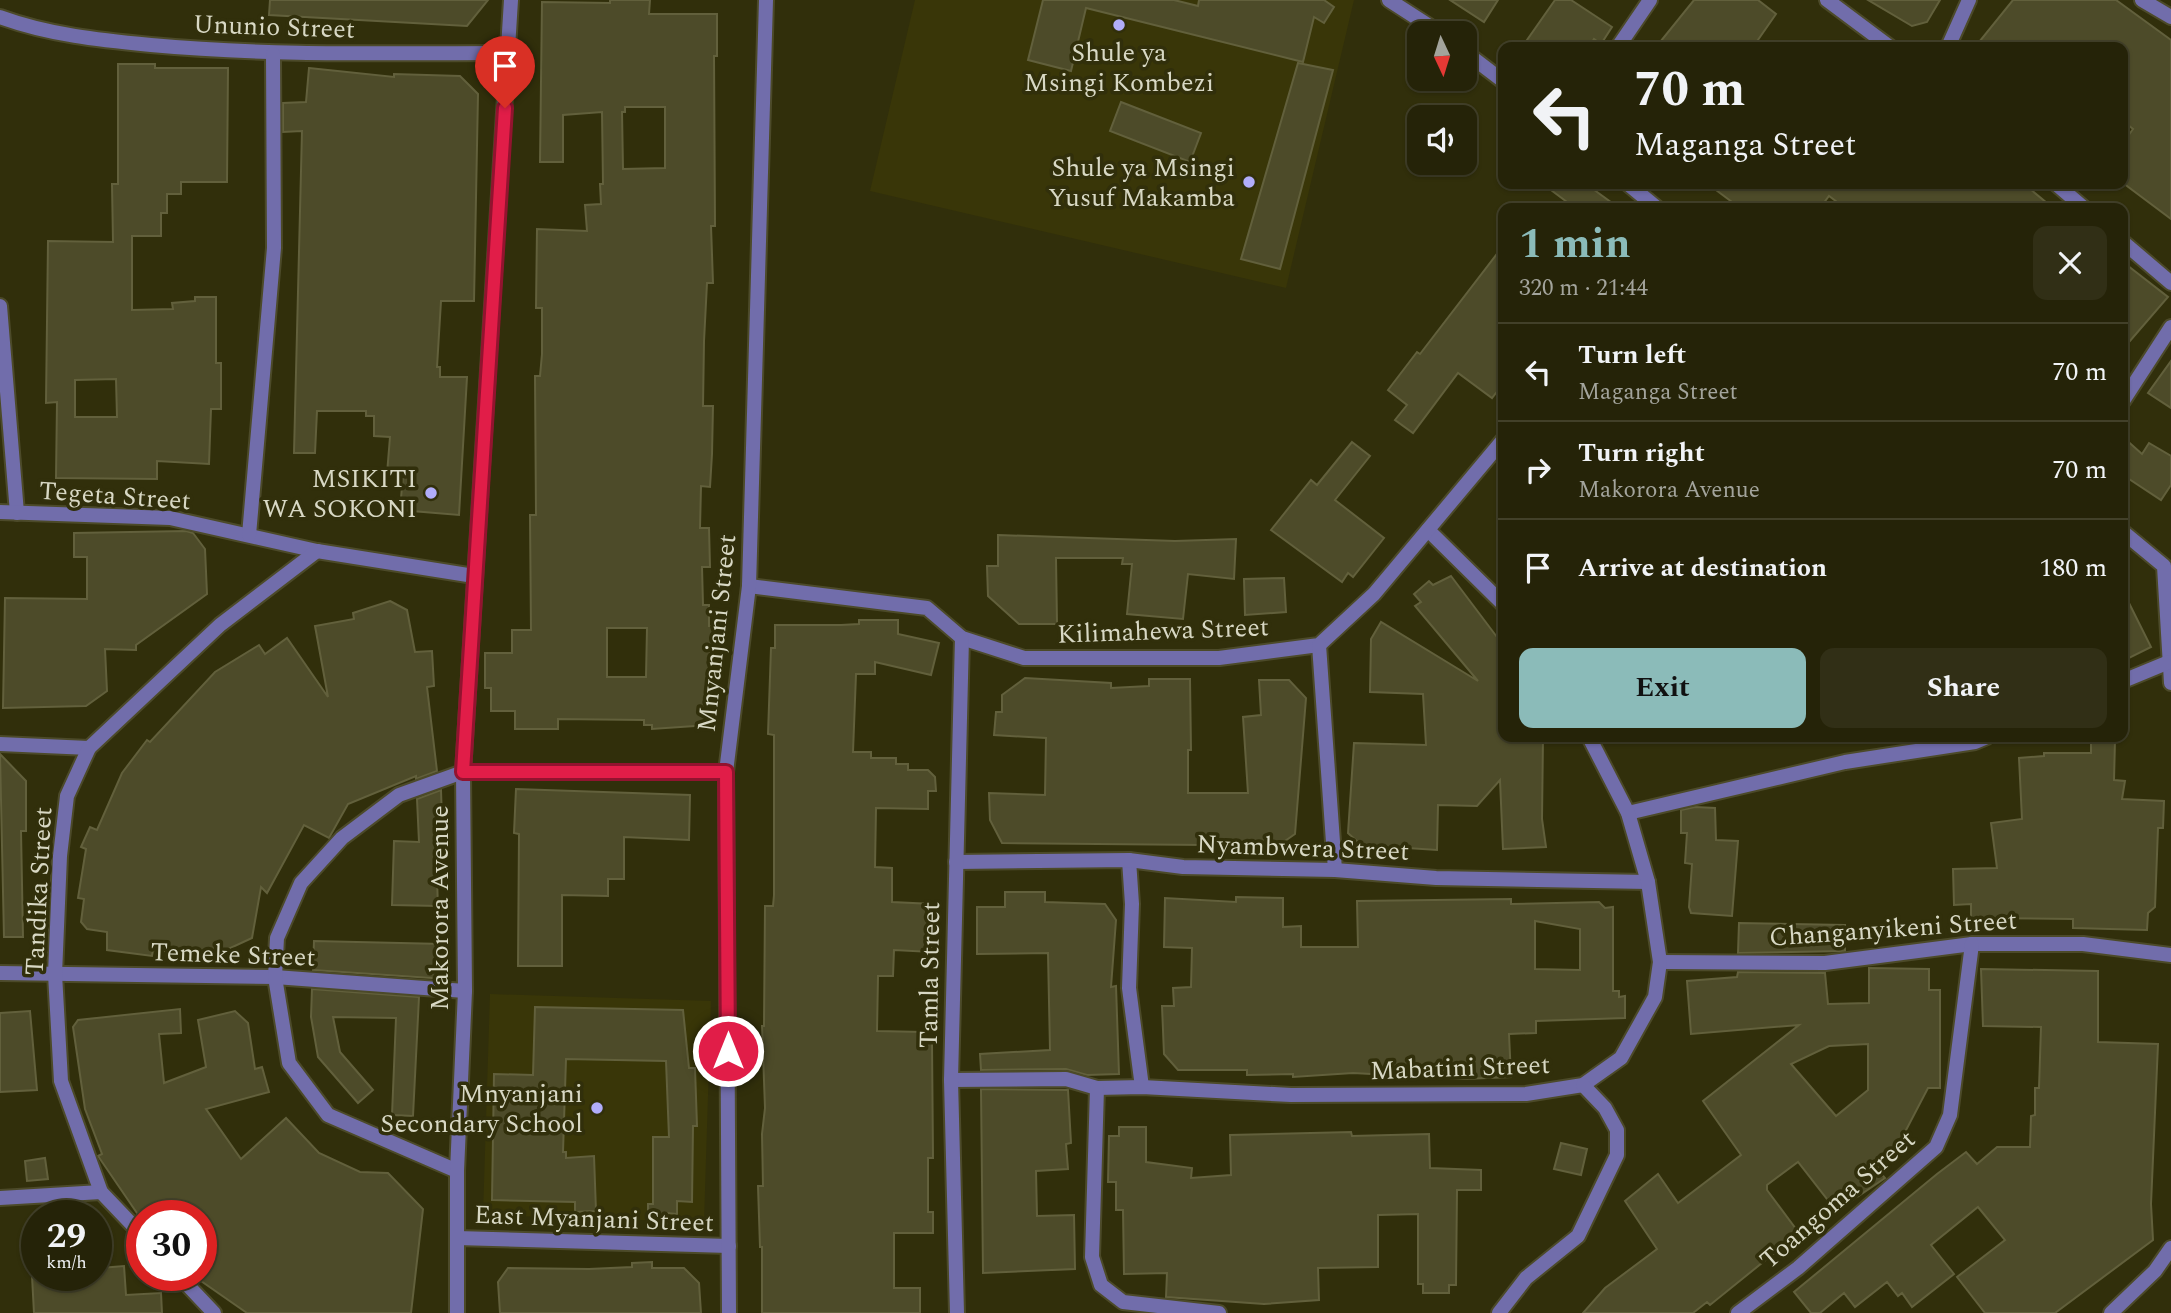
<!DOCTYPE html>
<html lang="en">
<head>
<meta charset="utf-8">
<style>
	:root { --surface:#252308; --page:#312f16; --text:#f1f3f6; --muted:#a3a49c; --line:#424029; --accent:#8bbbb9 }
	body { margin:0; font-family:Spectral,serif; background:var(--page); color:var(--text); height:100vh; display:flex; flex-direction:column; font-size:26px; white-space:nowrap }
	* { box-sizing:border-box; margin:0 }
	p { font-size:23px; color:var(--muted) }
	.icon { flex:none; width:38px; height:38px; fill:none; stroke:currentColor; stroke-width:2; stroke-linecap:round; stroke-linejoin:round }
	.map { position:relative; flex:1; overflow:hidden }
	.side { position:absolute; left:1498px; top:203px; width:630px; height:539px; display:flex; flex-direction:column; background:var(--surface); border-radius:14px; box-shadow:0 2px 5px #0004,0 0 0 2px var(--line) }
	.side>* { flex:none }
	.banner { position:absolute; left:1498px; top:42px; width:630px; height:147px; border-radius:14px; box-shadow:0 2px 5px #0004,0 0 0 2px var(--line); background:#252308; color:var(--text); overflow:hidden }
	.needle { width:46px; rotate:176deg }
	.tools { position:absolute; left:1407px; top:21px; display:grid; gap:14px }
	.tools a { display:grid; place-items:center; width:70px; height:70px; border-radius:14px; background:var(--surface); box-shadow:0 2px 5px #0004,0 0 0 2px var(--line); font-size:35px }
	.speed { position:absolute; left:21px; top:1200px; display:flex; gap:14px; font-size:35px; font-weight:700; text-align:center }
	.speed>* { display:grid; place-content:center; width:91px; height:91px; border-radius:50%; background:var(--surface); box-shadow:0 2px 5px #0004,0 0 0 2px var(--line); line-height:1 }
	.speed small { font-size:18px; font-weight:400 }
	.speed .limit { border:10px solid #d22; background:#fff; color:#111 }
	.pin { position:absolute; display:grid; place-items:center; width:60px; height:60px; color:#fff; margin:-72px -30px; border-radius:50% 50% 50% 0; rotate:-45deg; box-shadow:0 0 7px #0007 }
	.pin .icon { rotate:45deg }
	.me { position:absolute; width:77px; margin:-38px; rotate:0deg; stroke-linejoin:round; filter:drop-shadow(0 0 5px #0008) }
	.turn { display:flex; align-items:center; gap:24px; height:147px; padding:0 21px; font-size:32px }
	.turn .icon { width:91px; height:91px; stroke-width:2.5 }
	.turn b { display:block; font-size:49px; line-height:60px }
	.round { display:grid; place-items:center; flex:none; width:74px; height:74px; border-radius:14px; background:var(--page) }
	.head { display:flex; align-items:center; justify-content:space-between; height:119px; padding:0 21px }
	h1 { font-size:42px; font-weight:700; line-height:52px; color:var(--accent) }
	.action { display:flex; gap:14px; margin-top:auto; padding:14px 21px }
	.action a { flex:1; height:80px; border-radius:14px; background:var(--accent); color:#111; font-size:28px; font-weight:700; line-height:80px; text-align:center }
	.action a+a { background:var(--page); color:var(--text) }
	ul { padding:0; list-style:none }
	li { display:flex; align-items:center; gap:21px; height:98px; padding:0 21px; border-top:2px solid var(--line) }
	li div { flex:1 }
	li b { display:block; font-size:26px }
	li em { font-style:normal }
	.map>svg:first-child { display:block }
	.built { fill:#393608 }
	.building { fill:#4d4b29; stroke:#62603c; stroke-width:2; fill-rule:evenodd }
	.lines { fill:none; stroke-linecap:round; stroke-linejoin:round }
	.minor-casing { stroke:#4c4a29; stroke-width:18 }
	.tertiary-casing { stroke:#4c4a29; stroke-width:18 }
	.minor { stroke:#716dab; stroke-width:14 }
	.tertiary { stroke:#716dab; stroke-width:14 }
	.route-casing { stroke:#92132f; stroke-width:18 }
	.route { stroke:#e11d48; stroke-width:12 }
	.poi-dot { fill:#b1adfa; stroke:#312f0b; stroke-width:2.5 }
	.labels { text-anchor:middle; stroke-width:7; stroke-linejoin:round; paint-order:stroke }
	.street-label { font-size:26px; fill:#d8d8c4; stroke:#312f0b }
	.poi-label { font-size:26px; fill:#d8d8c4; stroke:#312f0b; text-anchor:end }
</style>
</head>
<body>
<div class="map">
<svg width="2171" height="1313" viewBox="0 0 2171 1313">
	<rect width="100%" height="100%" fill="#312f0b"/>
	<!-- built -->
	<g class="built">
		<path d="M915,0H1354L1286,288L870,191Z"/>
		<path d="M490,994L711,1001L704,1222L483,1215Z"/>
	</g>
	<!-- building -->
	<g class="building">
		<path d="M270,0H488L467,26L269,15Z"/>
		<path d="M610,0H650L649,14H717V56H714L715,226H711L713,283H707L704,341L703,406H713L712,454L710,487L701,486L700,528H709L710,567H702L703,605H709V626H714V650H710L709,725L652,729V725H644V720L558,719V729H515V711H491V688H485V653H512V630H531L530,515H536L535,376H540L542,354V308H536L537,229L587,231L585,205L601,204L600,184H603L602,112L563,115V162H540L542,2L610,3ZM625,107H665V168L623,169L622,112H625ZM607,628H647L646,677H607Z"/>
		<path d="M1043,0H1174L1198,6L1199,0H1324L1334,7L1324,23L1314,17L1303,62L1086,8L1071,71L1028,60Z"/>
		<path d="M1450,0H1498L1484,22Z"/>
		<path d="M1555,0H1571L1612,27L1601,44L1594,39L1589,47H1522Z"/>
		<path d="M1694,0H1758L1776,14L1753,47H1656Z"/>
		<path d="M1868,0H1940L1927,22L1912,26Z"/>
		<path d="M2013,0H2116L2171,40V219L2123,183V143L2133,129L2123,121V47H1975Z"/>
		<path d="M1298,63L1333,70L1280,269L1241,259Z"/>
		<path d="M118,64H155V68H228L227,182H181V194H167V213H161V236H132V310L173,309L172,303L195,301V297H216V363H221V409H211L209,464L157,461V479L56,478L57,402L46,403L48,241L113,242L112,184H118ZM116,379L117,417H75V380Z"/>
		<path d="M309,68L394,77V74L460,76L478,94L474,301H441L437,367H440V377H467L459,515L400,510L403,475L387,474L390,437L374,436V416H366V411H317L315,453H294L302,131L283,132V103L306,102Z"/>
		<path d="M1121,102L1201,133L1190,162L1110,131Z"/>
		<path d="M1543,184H1586L1619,208H1575Z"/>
		<path d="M1708,184H2024L2053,208H1845L1829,196L1820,208H1740Z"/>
		<path d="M1503,246V384L1492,398L1458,373L1413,433L1395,420L1407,405L1388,390L1417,352L1420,354Z"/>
		<path d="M2123,262L2168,297L2123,349Z"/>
		<path d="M2171,361V408L2148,393Z"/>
		<path d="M2123,437L2142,454L2149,443L2171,456V485L2161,500L2123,475Z"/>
		<path d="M1352,442L1370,456L1335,500L1384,538L1353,577L1348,573L1342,582L1271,530L1311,480L1317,485Z"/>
		<path d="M186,531L193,533L205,549L207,594L136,645V650L105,649L107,691L86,706L3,708L5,598L87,599V557H74V533Z"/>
		<path d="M998,535L1175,541L1236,539L1234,579L1188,574L1183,619L1127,614L1132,564H1122L1123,558H1056L1057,624H1019L988,596L987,566H998Z"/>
		<path d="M1451,576L1503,645V737H1543L1542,819L1546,847L1503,849L1500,780L1477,806L1438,805L1437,850L1361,845L1348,833L1354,743L1426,745L1423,694L1370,692L1371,639L1381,622L1478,681L1415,606L1421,602L1414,594L1429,581L1433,585Z"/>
		<path d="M1284,578L1286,612L1245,615L1244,579Z"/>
		<path d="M2123,591L2151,647L2123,661Z"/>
		<path d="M390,601L407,610L415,652L432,651L434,686L427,687L437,771L416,779V776L348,804L329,838L304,825L267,893L261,887L252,938L224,951H195V954L153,950L152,956L107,950V932L87,929L81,922L84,899L78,898L86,849L81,847L90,827L97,830L122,773L147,740L150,742L215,672L259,645L265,654L287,638L328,697L315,626L354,619L353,613Z"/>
		<path d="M859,620H898V634L939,643L931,675L875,662V674H856L853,752H871V758H896V764H908V770H928L935,777L936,791H928V809L876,808L875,867L892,868V902L933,904L931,952L894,950L893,976H878L877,1031L923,1032V1043H932L933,1158H928V1212H933V1233H894V1288H920V1313H762V1247H760L758,1186H763L762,1134L765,1108L762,1026H764L765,906H773L774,895V735L768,734L771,648H775V625H841L859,624Z"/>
		<path d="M1025,678L1111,683V688L1149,686V679H1190L1191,750H1188V793H1248L1243,717L1261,715L1259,680H1289L1306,698L1295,834L1282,843L1261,845V841H1205V845L1002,843L990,820L989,793L1045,795L1046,738L994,735L996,712H1002V695Z"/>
		<path d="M2091,739L2115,740L2114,780L2125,781L2122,799L2164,801L2163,828H2158L2155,907L2148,913L2147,930L2073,928V919L1971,918V904L1954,905L1953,869L1997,868L1991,823L2022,819L2019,758L2044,756V753H2091Z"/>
		<path d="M0,754L26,781V831H21L23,937H4Z"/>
		<path d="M516,789L690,795L689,840L624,837V879H608V896L562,895V966H518L519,834L514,833Z"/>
		<path d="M441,790L443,852L436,853L438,906L392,905L394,841L419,842L417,799Z"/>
		<path d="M1695,807L1715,808L1716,840L1738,841L1732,916L1691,913L1689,907L1692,864L1685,863L1687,833H1681V810Z"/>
		<path d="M1005,892H1045V902L1105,904L1116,920L1111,987L1116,986L1119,1074L1087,1075L1066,1069L981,1070L980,1054L1050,1050L1048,953L977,954V907H1005Z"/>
		<path d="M1236,897L1283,898V927L1301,926V947H1358L1357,901L1511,899V904L1599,902L1605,908L1613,907V991H1619V997L1625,996V1018L1536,1021V1033L1509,1034L1511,1077L1463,1079L1353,1073L1293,1077V1074L1247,1075V1070H1178L1164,1054L1162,1006H1174L1173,988L1191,987L1192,948L1164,947L1165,898L1236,902ZM1535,921L1580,929V970L1535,969Z"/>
		<path d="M1739,923L1845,925V951L1738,953Z"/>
		<path d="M314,941L443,944L446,979L313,970Z"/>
		<path d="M1869,968L1929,969V990H1940V1088H1928L1892,1157L1877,1169L1885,1178L1844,1206L1841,1202L1834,1208L1798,1162L1767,1185V1190L1799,1233L1710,1305L1707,1302L1693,1313H1583L1605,1288L1657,1249L1625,1201L1658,1174L1678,1203L1741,1155L1703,1101L1799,1025L1691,1034L1687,981L1737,977L1738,972L1825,973L1828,1004L1869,1003ZM1868,1044V1090L1836,1116L1791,1064L1829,1046Z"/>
		<path d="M1981,969L2098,971V1042L2158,1044L2151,1204L2153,1240L2055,1313H1985L1957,1277L2005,1240L1978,1207L1931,1245L1954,1274L1912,1307L1902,1293L1898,1296L1887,1282L1855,1307L1844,1293L1820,1313H1811L1794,1292L1937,1174L1966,1152L1977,1164L1997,1147H2030L2031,1116L2035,1115V1088H2039L2041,1027L1983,1026Z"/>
		<path d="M312,989L419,997L413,1116L392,1115L396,1018L333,1017L340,1052L373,1090L358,1103L318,1057L311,1017Z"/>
		<path d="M535,1007L683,1010L689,1068H695L697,1126H693L692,1202L677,1201V1214L667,1213V1226H648V1204H653V1137H669L666,1061L566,1059L563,1152H566V1158L594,1156L596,1211L575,1212V1202L492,1200L494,1074L533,1075Z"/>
		<path d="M180,1009L181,1033L159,1034L164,1083L206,1067L198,1020L235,1011L248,1023L255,1069L262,1067L269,1092L206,1109L241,1159L286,1118L319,1153L360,1172L388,1173L423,1209L411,1313H247L201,1281V1216H139L98,1156L102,1154L85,1109L73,1027L78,1020Z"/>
		<path d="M30,1011L37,1090L0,1092V1013Z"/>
		<path d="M981,1089L1068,1090L1071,1143L1066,1144L1068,1169L1036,1171L1037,1216L1074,1215L1075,1269L983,1273Z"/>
		<path d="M1119,1127H1146V1162L1192,1168L1191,1178L1231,1175L1230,1135L1351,1132L1352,1136L1429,1134L1430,1168L1481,1170V1190H1457L1456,1285H1449V1293H1423V1284H1418V1214L1378,1215V1267L1318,1268L1319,1300L1264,1304L1166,1297L1167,1273L1124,1274L1123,1210H1116V1182H1108L1109,1136H1119Z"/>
		<path d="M1561,1143L1587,1149L1581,1175L1554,1169Z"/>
		<path d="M45,1158L48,1179L27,1181L25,1161Z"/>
		<path d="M652,1262V1268H684L699,1283L701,1313H500L498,1282L508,1268L589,1269L632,1267V1263Z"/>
		<path d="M124,1266L126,1295L161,1293L162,1313H34L32,1276H100V1268Z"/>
	</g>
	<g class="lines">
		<!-- minor casing -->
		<g class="minor-casing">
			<g id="minor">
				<path d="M1389,0L1440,33"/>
				<path d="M1827,0L1890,47"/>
				<path d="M2142,0L2171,17"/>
				<path d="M0,17C49,35 100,40 151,45C270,56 389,53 508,53"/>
				<path d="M1618,47L1650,0"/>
				<path d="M1948,47L1969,0"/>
				<path d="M1465,52L1503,81"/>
				<path d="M1628,184L1657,208"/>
				<path d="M2056,184L2084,208"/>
				<path d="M2123,242L2171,283"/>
				<path d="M0,306L17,513"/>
				<path d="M2123,401L2171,327"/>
				<path d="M0,512L170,518L317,551L474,576"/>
				<path d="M1428,530L1503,604"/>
				<path d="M2123,532L2164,566L2171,683"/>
				<path d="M249,535L274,248L273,54"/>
				<path d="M749,586L927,608L962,638L1024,658H1219L1319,645L1374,594L1503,440"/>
				<path d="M1319,645L1335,870"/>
				<path d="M2123,681L2169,662"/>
				<path d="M0,744L89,748"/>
				<path d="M1628,813L1845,762L1975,742L1987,737"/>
				<path d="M1129,860L1132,904L1129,988L1142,1087"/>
				<path d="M956,862L1129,860L1183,867L1335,870L1436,878L1648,882"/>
				<path d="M1660,962L1825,963L1972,944H2083L2171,955"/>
				<path d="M0,973L275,977L465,991"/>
				<path d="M951,1080L1066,1079L1097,1088L1142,1087L1291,1095L1526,1094L1583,1085L1621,1058L1655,997L1660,962L1648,882L1628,813L1589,737"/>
				<path d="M1097,1088L1092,1257L1101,1285L1123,1302L1219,1313"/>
				<path d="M457,1171L328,1115L289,1063L275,977L277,938L301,883L342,838L399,795L463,772H726"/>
				<path d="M0,1198L101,1192"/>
				<path d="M142,1235L101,1192L61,1081L55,974L60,856L67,796L89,748L220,625L317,551"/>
				<path d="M457,1238L729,1246"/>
				<path d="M179,1276L214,1313"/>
				<path d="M729,1313L726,772L749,586L766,0"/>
				<path d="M957,1313L951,1080L962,638"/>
				<path d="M1499,1313L1526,1278L1578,1236L1617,1155V1130L1605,1108L1583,1085"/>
				<path d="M1738,1313L1798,1268L1936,1147L1950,1115L1972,944"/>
				<path d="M2111,1313L2155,1271L2171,1248"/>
			</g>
		</g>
		<!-- tertiary casing -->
		<g class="tertiary-casing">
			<path id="tertiary" d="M457,1313V1171L465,991L463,772L511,0"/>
		</g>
		<!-- minor -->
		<use href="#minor" class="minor"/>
		<!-- tertiary -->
		<use href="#tertiary" class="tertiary"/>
	</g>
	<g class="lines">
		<!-- route casing -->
		<g class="route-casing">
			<path id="route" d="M505,108L463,772H726L728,1051"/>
		</g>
		<!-- route -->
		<use href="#route" class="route"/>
	</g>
	<!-- markers -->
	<g class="poi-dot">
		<circle cx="1119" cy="25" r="7"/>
		<circle cx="1249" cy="182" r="7"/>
		<circle cx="431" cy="493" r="7"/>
		<circle cx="597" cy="1108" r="7"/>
	</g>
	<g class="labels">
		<!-- street labels -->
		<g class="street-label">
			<text transform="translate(274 26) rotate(2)" y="9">Ununio Street</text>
			<text transform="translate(115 495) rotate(4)" y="9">Tegeta Street</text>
			<text transform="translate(1163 630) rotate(-2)" y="9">Kilimahewa Street</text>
			<text transform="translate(716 633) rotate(-84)" y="9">Mnyanjani Street</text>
			<text transform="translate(1303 847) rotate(2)" y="9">Nyambwera Street</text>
			<text transform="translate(38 891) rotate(-87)" y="9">Tandika Street</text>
			<text transform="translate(439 908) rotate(-90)" y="9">Makorora Avenue</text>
			<text transform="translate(1893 928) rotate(-4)" y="9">Changanyikeni Street</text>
			<text transform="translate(233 954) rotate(2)" y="9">Temeke Street</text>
			<text transform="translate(929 975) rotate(-89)" y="9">Tamla Street</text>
			<text transform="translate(1460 1067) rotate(-2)" y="9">Mabatini Street</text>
			<text transform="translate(1837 1199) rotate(-41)" y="9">Toangoma Street</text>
			<text transform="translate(594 1218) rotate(2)" y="9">East Myanjani Street</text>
		</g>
		<!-- poi labels -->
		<g class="poi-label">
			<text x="1119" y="61" text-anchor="middle">Shule ya<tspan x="1119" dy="30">Msingi Kombezi</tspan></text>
			<text x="1235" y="176">Shule ya Msingi<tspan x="1235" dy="30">Yusuf Makamba</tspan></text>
			<text x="417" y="487">MSIKITI<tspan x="417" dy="30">WA SOKONI</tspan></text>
			<text x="583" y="1102">Mnyanjani<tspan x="583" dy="30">Secondary School</tspan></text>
		</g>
	</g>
</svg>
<div class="tools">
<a><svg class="needle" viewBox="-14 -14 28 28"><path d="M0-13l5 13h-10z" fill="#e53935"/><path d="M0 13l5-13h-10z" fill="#a3a49c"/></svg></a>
<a><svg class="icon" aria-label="sound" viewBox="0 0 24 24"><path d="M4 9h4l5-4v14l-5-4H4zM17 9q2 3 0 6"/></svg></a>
</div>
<div class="speed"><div>29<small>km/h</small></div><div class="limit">30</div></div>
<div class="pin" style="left:505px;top:108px;background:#d93025"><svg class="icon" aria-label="arrive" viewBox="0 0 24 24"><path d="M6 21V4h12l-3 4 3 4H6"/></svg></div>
<svg class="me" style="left:728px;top:1051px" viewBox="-20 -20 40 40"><circle r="17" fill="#e11d48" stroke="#fff" stroke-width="3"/><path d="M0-11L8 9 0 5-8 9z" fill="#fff"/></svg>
<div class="banner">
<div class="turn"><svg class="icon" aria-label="left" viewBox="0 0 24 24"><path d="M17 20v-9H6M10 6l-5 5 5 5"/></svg><div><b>70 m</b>Maganga Street</div></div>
</div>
<section class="side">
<div class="head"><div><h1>1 min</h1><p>320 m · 21:44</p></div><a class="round"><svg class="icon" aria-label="close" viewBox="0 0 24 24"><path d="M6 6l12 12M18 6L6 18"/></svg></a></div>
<ul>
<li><svg class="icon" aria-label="left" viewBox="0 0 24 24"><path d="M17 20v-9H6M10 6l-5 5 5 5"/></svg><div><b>Turn left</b><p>Maganga Street</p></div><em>70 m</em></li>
<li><svg class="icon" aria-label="right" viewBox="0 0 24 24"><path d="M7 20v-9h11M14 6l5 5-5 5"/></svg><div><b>Turn right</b><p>Makorora Avenue</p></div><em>70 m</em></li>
<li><svg class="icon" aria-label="arrive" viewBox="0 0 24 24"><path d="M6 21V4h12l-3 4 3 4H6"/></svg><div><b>Arrive at destination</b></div><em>180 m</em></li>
</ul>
<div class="action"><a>Exit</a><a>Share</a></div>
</section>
</div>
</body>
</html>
